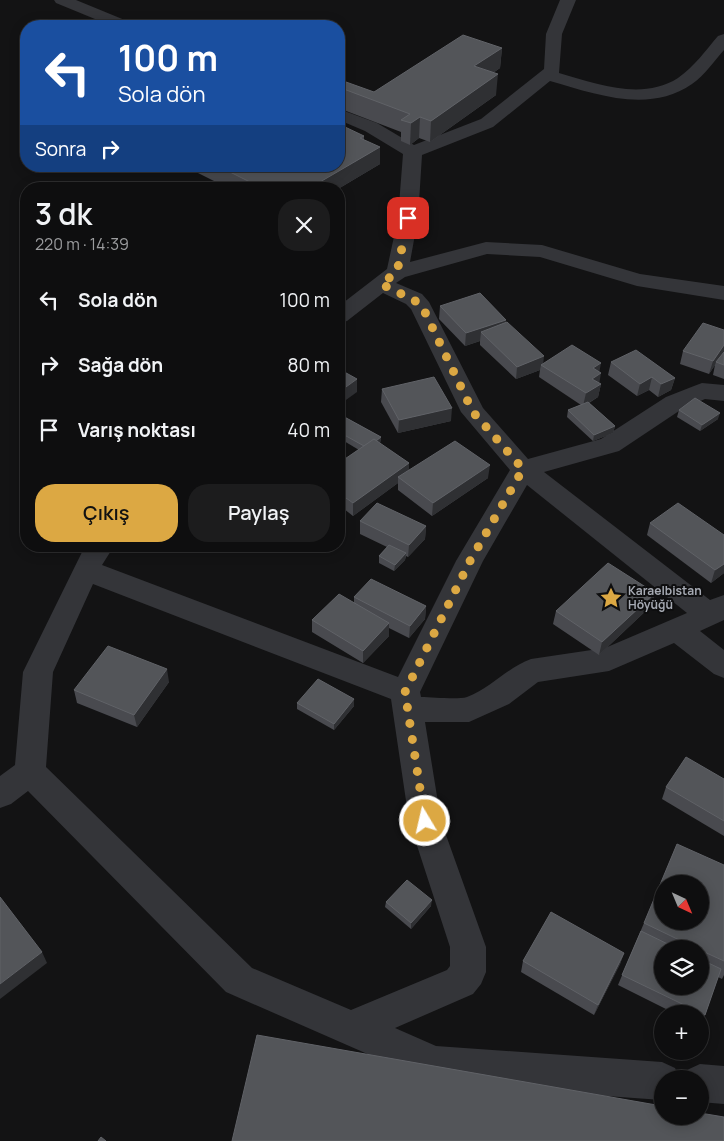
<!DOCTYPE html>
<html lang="tr">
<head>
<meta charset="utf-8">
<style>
	:root { --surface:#0e0e0f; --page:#1c1c1d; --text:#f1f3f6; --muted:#9b9c9e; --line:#2e2e2f; --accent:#dca843 }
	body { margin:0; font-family:Manrope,sans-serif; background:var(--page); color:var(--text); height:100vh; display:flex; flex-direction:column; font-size:19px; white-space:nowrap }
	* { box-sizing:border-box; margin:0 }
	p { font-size:16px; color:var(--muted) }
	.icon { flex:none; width:28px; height:28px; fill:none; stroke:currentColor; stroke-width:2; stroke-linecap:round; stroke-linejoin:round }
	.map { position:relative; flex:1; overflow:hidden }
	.sheet { position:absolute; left:20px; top:182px; width:325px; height:370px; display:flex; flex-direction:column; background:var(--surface); border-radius:20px; box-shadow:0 2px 12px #0003,0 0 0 1px var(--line) }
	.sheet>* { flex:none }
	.hud { position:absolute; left:20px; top:20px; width:325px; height:152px; border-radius:20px; box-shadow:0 2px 12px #0003,0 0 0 1px var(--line); background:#1a4fa0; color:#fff; overflow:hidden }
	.needle { width:32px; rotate:136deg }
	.buttons { position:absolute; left:654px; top:875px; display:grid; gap:10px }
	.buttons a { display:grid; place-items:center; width:55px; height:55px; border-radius:50%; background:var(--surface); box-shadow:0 2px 12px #0003,0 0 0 1px var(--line); font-size:25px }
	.pin { position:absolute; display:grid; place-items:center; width:42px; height:42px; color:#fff; margin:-21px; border-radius:10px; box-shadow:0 2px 8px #0006 }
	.me { position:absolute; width:55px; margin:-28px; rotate:351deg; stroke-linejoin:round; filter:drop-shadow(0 0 4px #0008) }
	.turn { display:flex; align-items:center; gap:18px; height:105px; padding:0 15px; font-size:22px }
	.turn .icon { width:65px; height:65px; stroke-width:2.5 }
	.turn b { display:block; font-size:35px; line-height:42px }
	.then { display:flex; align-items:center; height:48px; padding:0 15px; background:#0003; gap:10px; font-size:19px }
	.round { display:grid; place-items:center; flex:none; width:52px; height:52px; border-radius:20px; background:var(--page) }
	.overview { display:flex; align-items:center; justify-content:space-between; height:85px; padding:0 15px }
	h1 { font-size:30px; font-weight:600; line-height:38px }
	.cta { display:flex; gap:10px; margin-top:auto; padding:10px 15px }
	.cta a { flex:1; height:58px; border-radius:20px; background:var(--accent); color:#111; font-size:20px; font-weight:600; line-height:58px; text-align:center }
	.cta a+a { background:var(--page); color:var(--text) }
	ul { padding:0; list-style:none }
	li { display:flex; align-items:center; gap:15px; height:65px; padding:0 15px }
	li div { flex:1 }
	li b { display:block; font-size:19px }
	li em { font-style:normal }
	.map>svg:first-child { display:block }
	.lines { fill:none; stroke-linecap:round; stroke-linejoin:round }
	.minor { fill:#343539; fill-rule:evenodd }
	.wall { fill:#494a4f; fill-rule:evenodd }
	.shaded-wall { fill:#2f3033 }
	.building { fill:#535559; stroke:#606267; fill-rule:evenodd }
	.route { stroke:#dca843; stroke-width:9; stroke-dasharray:0 16.2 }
	.labels { text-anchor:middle; stroke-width:4; stroke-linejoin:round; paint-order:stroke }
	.poi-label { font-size:12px; font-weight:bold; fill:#a6aab3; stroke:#0e0e0f; text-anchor:start }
</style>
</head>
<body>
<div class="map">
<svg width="724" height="1141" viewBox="0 0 724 1141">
	<rect width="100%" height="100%" fill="#131314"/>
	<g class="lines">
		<!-- minor -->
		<g class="minor">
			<path d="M54,0H76L132,23L134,26H112L56,3Z"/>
			<path d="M560,0H576L562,34L559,73C597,84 642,101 678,78C694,67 706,50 718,36L724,34V50C714,61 705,75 692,84C649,114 595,94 550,81L493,127L422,155L418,218L410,262L486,242L542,245L640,274L724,286V300L637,286L540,257L487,254L405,277L396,283L422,294L429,302L483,408L528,459L601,439L666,397L694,386L702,383L724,385V401L705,399L682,409L619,451L544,472L710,600L724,595V620L700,631L724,650V678L714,674L674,643L609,671L538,682L509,704L469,722H425L441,821L486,947V972L481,984L473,994L395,1028L436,1046L662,1062L675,1068L680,1079H662V1100L436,1084L226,992L28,791L11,804L0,808V776L15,765L23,672L85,546H114L102,565L398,677L456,561L510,470L461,412L411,309L406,304L383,293L347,321L339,323V306L387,269L398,218L403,154L365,131L339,120V109L377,123L414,145L481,119L544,69L546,34ZM527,485L687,613L605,648L531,659C508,667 491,688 467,697C457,700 433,697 421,697L420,692L483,561ZM93,584L391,699L409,821L450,947V966L447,970L351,1010L252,968L46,767L53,672Z"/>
			<path d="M700,1064L724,1066V1104L700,1102V1079H683L687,1070Z"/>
		</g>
	</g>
	<!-- wall -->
	<g class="wall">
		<path d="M502,48L500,68L493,73L496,95L430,142L419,138L410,145L401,141V132L341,109V88L374,92Z"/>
		<path d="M364,136V140L380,164L338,189H230L194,171L193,166L291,167Z"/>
		<path d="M440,306L506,320L505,323L543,363L599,372V383L601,384L598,397L589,403L615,426L613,433L593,441L567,417L568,410L581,405L539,377L540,370L516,379L480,345V341L465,346L439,319Z"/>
		<path d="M724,330V379L713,375L715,365L709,374L680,364L683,351Z"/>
		<path d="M611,362L675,378L671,390L658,397L649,390L637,396L608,375Z"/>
		<path d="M382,389L451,421L398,433L381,402Z"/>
		<path d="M679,410L718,419L700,431L677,417Z"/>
		<path d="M339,414L381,437L380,444L409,463V470L488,478L432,516L398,490V483L353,516L339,505V463L359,450L339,438Z"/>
		<path d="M360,521L426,526L425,539L408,557L406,556L405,560L394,571L379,563V556L387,547L360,534Z"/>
		<path d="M650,523L724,535V573L711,583L647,535Z"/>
		<path d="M655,593L651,606L599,655L553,624L556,611Z"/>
		<path d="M354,597L426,606L425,619L409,638L389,628V636L363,663L312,632V620L354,603Z"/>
		<path d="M169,682L137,727L77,703L74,690Z"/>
		<path d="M297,703L354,706L334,730L297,709Z"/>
		<path d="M724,779V836L662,799L666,787Z"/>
		<path d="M724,865V975L722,979L718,977L705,1015L700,1024V1014H676L618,985L644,923ZM662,949H700V986Z"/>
		<path d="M386,902L431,906L411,929L385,907Z"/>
		<path d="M624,953L620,964L594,1015L521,972L523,961Z"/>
	</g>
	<!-- shaded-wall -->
	<g class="shaded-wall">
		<path d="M502,48L500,68L472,87L474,66Z"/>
		<path d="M498,74L496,95L430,142L431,121Z"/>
		<path d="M420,117L419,138L410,145L411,123Z"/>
		<path d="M380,147V164L338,189H308Z"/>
		<path d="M506,320L504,332H481L480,341L465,346L466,333Z"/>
		<path d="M724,345V352L716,362L715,365L709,374L713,361Z"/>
		<path d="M544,356L543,366L541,365L540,370L516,379L517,367Z"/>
		<path d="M601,363L599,374L601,373L599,385L601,384L598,397L583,406L586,393L593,368Z"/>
		<path d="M652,377L649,390L637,396L640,384Z"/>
		<path d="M675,378L671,390L658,397L661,384Z"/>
		<path d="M357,379V392L339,405V392Z"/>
		<path d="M452,408L451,421L398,433L399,420Z"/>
		<path d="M720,413L718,419L700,431L702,425Z"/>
		<path d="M615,426L613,433L593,441L594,435Z"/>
		<path d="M381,437L380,443L367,454V448Z"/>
		<path d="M409,463V476L398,477V483L353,516V503Z"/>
		<path d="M490,465L488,478L432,516L433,503Z"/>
		<path d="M426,526L425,539L408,557L409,545Z"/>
		<path d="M406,553L405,560L394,571L395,565Z"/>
		<path d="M724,564V573L711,583L715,570Z"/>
		<path d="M655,593L651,606L599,655L602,642Z"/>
		<path d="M426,606L425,619L409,638L410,626Z"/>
		<path d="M389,623V636L363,663V651Z"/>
		<path d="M167,669L169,682L137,727L134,715Z"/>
		<path d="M354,699V706L334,730V724Z"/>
		<path d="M432,900L431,906L411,929V923Z"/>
		<path d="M42,952L47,963L0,999V984Z"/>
		<path d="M624,953L620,964L594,1015L598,1005Z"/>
	</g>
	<!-- building -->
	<g class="building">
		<path d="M463,35L502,48L474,66L498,74L431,121L420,117L411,123L401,120L410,114L341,88L346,82L374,92Z"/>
		<path d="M345,127L364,136L360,138L380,147L308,189H264L218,166H339V131Z"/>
		<path d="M480,293L506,320L466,333L440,306Z"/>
		<path d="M507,322L544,356L517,367L481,332Z"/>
		<path d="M703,323L724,330V345L713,361L683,351Z"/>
		<path d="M572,345L601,363L593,368L601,373L592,379L601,384L586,393L541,365Z"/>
		<path d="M636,350L675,378L661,384L652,377L640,384L611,362Z"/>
		<path d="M724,352V365L716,362Z"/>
		<path d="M339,369L357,379L339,392Z"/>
		<path d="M434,377L452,408L399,420L382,389Z"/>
		<path d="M695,398L720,413L702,425L679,410Z"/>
		<path d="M588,402L615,426L594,435L568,410Z"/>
		<path d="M339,414L381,437L376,441L374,439L364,446L339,432Z"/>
		<path d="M374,439L409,463L353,503L339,493V463Z"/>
		<path d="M455,441L490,465L433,503L398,477Z"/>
		<path d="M377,503L426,526L409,545L360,521Z"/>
		<path d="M678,503L724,535V564L715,570L650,523Z"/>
		<path d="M389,545L406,553L395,565L379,556Z"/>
		<path d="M608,563L655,593L602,642L556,611Z"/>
		<path d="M371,579L426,606L410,626L354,597Z"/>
		<path d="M339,594L389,623L363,651L312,620Z"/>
		<path d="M108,646L167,669L134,715L74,690Z"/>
		<path d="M318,679L354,699L334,724L297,703Z"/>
		<path d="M686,757L724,779V821L666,787Z"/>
		<path d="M677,844L724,865V961L700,950V949H698L644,923ZM662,884H700V921H662Z"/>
		<path d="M407,880L432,900L411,923L386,902Z"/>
		<path d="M0,897L42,952L0,984Z"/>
		<path d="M551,912L624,953L598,1005L523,961Z"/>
		<path d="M641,931L678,949H662V986H700V959L721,969L705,1015L622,975Z"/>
		<path d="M257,1035L662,1106V1116H700V1113L724,1117V1141H232Z"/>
		<path d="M101,1137L106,1141H98Z"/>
	</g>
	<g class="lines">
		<!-- route -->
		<path class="route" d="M408,218L397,272L381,284L414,300L422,306L473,412L523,469L470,561L405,692L425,821"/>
	</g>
	<!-- icons -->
	<defs>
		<g id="sight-bare" transform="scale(1.725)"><path d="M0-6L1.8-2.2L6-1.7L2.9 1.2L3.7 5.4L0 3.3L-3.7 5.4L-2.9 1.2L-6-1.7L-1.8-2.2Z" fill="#dca843" stroke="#0e0e0f" stroke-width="2.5" paint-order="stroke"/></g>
	</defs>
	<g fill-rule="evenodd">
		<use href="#sight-bare" x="611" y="598"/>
	</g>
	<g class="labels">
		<!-- poi labels -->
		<g class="poi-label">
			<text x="628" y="595">Karaelbistan<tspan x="628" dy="14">Höyüğü</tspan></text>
		</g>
	</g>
</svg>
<div class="buttons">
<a><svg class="needle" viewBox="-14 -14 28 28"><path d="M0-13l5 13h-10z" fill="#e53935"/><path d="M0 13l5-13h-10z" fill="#9b9c9e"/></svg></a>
<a><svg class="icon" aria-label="layers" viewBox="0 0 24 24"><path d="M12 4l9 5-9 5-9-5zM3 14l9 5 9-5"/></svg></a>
<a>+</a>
<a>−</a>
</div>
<div class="pin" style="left:408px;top:218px;background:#d93025"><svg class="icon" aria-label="arrive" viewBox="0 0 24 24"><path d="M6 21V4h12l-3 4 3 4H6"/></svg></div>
<svg class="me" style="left:425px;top:821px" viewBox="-20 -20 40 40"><circle r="17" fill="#dca843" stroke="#fff" stroke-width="3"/><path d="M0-11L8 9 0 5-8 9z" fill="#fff"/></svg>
<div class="hud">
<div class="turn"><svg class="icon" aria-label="left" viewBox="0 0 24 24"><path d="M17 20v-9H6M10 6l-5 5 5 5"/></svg><div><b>100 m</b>Sola dön</div></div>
<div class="then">Sonra<svg class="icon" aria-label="right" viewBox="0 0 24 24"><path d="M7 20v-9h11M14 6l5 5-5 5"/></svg></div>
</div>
<section class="sheet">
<div class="overview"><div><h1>3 dk</h1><p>220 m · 14:39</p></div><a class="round"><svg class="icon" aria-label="close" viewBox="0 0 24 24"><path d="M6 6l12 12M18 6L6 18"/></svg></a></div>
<ul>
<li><svg class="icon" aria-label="left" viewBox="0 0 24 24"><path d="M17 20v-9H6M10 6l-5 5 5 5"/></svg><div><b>Sola dön</b></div><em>100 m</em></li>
<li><svg class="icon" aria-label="right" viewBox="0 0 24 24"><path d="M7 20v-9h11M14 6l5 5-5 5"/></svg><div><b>Sağa dön</b></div><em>80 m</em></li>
<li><svg class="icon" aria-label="arrive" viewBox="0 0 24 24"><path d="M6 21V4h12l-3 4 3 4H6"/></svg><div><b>Varış noktası</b></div><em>40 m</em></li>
</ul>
<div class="cta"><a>Çıkış</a><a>Paylaş</a></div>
</section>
</div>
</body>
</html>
